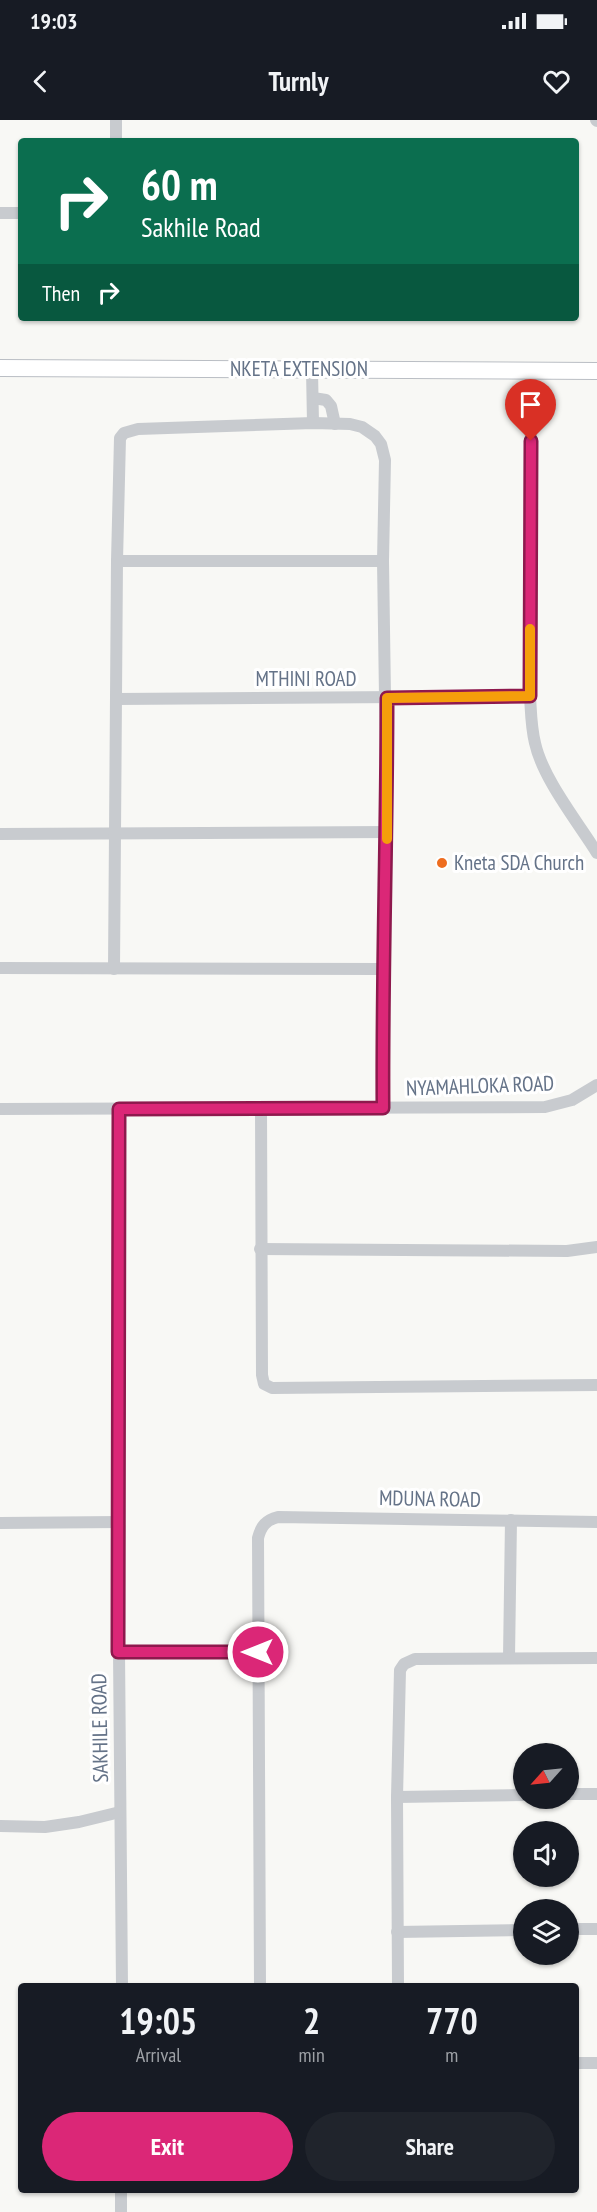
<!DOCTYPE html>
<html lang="en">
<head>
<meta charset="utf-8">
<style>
	:root { --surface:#171b24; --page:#20242c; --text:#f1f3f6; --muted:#9ea1a6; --accent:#db2777 }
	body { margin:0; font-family:"PT Sans Narrow",sans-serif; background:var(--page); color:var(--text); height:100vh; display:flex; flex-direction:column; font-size:22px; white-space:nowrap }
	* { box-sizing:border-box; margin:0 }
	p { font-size:20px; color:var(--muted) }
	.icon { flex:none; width:33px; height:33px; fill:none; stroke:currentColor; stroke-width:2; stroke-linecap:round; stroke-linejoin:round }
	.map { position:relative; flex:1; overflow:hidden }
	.side { position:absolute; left:18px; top:1863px; width:561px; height:210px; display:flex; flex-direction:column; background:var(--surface); border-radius:6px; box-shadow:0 2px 4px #0004 }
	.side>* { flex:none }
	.banner { position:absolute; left:18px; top:18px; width:561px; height:183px; border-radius:6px; box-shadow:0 2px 4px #0004; background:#0b6e4f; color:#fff; overflow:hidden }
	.needle { width:39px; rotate:243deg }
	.buttons { position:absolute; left:513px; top:1623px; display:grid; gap:12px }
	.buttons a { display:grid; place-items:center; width:66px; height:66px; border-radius:50%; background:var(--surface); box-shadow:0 2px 4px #0004; font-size:30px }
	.pin { position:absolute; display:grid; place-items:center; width:51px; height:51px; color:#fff; margin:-62px -26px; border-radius:50% 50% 50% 0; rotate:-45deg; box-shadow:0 0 6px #0007 }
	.pin .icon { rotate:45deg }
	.me { position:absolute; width:66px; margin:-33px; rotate:270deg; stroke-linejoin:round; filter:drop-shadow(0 0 4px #0008) }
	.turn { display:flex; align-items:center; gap:21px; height:126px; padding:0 24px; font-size:27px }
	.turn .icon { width:78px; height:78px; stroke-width:2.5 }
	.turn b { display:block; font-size:42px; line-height:51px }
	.then { display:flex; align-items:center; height:57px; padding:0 24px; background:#0003; gap:12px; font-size:22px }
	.eta { display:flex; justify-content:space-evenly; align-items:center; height:102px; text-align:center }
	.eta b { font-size:36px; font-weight:700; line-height:42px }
	.button { display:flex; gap:12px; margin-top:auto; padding:12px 24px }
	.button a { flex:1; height:69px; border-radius:36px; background:var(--accent); color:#fff; font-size:24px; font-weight:700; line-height:69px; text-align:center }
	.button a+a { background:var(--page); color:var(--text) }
	.status { display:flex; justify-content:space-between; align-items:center; height:42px; padding:0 30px; background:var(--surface); direction:ltr }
	.status svg { height:16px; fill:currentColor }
	header { display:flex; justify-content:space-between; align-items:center; height:78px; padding:0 24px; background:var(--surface); font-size:27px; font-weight:700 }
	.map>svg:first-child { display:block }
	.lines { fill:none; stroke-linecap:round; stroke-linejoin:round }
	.secondary-casing { stroke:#babec4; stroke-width:18 }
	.street { stroke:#c8cbcf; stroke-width:12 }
	.secondary { stroke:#fff; stroke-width:16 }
	.route-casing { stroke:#8e194d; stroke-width:15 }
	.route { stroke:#db2777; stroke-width:10 }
	.slow { stroke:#f59e0b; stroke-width:10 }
	.poi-dot { fill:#ee6d1f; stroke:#fff; stroke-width:2 }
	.labels { text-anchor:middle; stroke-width:6; stroke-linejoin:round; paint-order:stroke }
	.street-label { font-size:21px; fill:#657388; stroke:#fff }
	.poi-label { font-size:21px; fill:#657388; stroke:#fff; text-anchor:start }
</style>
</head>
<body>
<div class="status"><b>19:03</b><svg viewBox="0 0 49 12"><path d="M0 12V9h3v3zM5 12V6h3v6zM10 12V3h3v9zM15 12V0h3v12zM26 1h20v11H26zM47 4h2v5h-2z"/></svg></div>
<header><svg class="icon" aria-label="back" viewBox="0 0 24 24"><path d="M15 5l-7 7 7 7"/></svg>Turnly<svg class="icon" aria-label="heart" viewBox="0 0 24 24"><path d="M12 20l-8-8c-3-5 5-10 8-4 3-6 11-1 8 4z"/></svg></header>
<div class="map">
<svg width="597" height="2092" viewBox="0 0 597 2092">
	<rect width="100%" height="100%" fill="#f8f8f5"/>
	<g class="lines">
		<!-- secondary casing -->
		<g class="secondary-casing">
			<path id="secondary" d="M0,248L597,251"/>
		</g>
		<!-- street -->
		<g class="street">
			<path d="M596,0L597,1"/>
			<path d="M116,21V0"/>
			<path d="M0,93H21"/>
			<path d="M312,250L313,303"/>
			<path d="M531,251L530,576C531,591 531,607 535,623C543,659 577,701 597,733"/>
			<path d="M313,278L326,280L331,286L335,304"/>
			<path d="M117,441H383"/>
			<path d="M117,579L530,576"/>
			<path d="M0,714L387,712"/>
			<path d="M0,848L383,849"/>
			<path d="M114,849L117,441L120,318L124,313L138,309L313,303L350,304L362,307L375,316L381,324L385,340L383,441L387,712L383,849V988"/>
			<path d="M0,989L545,987L572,980L597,965"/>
			<path d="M119,989V1532L122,1866"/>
			<path d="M261,989L262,1255L264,1264L272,1268L597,1265"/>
			<path d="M260,1129L567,1131L597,1127"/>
			<path d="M0,1403L119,1402"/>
			<path d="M119,1532H258"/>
			<path d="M509,1538L511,1400"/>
			<path d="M568,1674H597"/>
			<path d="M397,1677L524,1675"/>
			<path d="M0,1706L45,1707L79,1702L120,1692"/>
			<path d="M568,1809H597"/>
			<path d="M397,1812L524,1810"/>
			<path d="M260,1866L258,1418C261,1406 266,1400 278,1397L597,1402"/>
			<path d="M398,1866L397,1677L400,1550L404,1544L415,1539L597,1538"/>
			<path d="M576,1943H597"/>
			<path d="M121,2092V2070"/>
		</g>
		<!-- secondary -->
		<use href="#secondary" class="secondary"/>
	</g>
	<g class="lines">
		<!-- route casing -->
		<g class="route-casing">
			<path id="route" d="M258,1532H118L119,989L383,988C382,852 387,715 387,578L530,576L531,321"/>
		</g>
		<!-- route -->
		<use href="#route" class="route"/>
		<!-- slow -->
		<path class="slow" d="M387,719V578L530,576V509"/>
	</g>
	<!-- markers -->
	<circle class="poi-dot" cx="442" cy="743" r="6"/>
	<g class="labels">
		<!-- street labels -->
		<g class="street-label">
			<text x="299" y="256">NKETA EXTENSION</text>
			<text x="306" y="566">MTHINI ROAD</text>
			<text transform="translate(480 966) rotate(-2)" y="7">NYAMAHLOKA ROAD</text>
			<text transform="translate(430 1379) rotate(1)" y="7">MDUNA ROAD</text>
			<text transform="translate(100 1608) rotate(-91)" y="7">SAKHILE ROAD</text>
		</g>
		<!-- poi labels -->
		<g class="poi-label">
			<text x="454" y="750">Kneta SDA Church</text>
		</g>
	</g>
</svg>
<div class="buttons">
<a><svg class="needle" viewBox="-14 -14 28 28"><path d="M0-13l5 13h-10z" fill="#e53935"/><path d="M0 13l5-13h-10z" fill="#9ea1a6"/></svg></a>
<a><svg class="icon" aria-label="sound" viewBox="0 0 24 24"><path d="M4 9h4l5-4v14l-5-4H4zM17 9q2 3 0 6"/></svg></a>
<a><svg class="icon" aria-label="layers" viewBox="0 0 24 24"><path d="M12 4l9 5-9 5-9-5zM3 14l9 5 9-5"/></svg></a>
</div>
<div class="pin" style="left:531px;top:321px;background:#d93025"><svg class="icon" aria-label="arrive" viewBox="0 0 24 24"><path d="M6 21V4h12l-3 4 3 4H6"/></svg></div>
<svg class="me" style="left:258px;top:1532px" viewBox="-20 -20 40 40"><circle r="17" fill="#db2777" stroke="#fff" stroke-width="3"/><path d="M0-11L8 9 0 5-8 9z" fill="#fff"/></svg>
<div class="banner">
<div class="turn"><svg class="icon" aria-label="right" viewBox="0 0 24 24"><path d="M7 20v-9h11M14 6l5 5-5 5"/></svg><div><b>60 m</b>Sakhile Road</div></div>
<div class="then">Then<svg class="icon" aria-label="right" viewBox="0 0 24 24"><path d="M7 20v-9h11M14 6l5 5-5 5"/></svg></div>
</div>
<section class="side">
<div class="eta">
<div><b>19:05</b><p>Arrival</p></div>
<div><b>2</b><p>min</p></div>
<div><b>770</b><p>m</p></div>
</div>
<div class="button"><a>Exit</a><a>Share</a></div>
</section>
</div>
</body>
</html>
